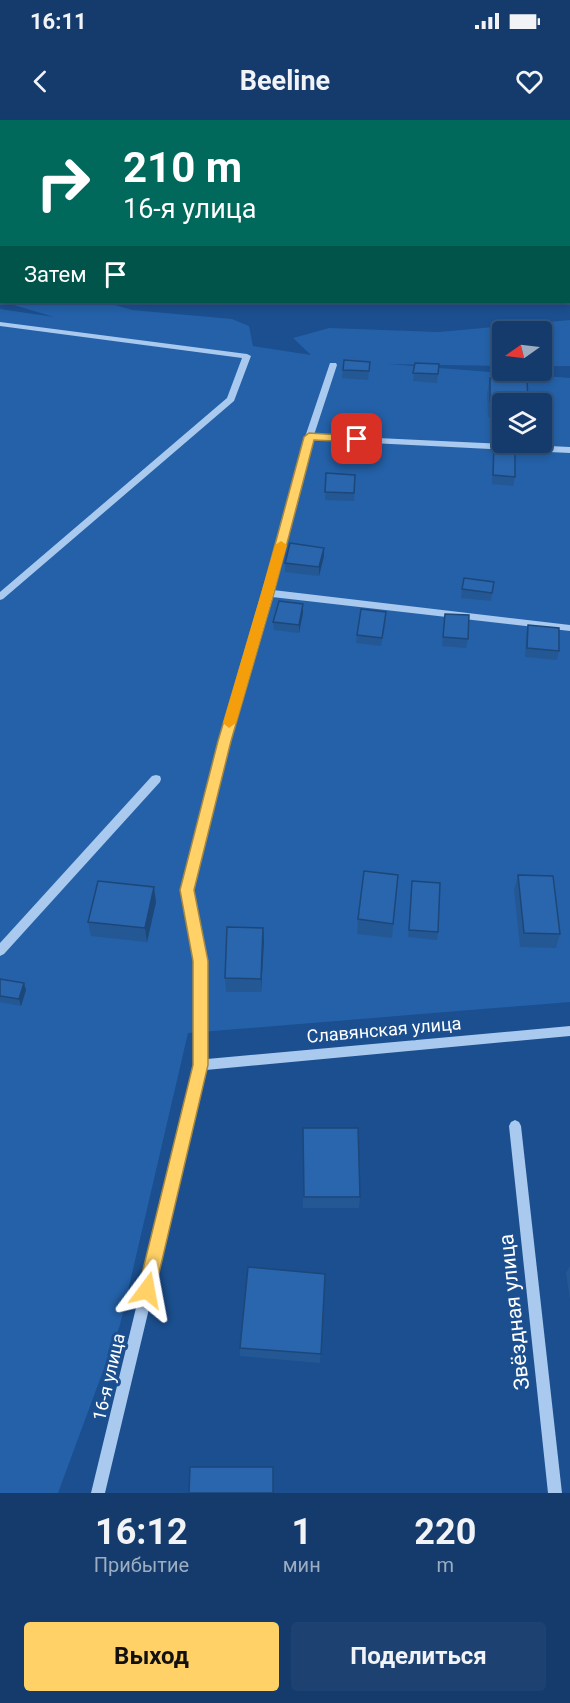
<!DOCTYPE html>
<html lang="ru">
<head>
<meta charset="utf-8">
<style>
	:root { --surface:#143b6b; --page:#1d4271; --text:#f1f3f6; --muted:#9dadc1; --line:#33557e; --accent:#ffd166 }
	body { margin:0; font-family:Roboto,sans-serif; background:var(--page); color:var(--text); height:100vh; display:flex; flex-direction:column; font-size:22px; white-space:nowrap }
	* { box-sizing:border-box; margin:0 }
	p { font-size:20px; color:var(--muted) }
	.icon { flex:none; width:33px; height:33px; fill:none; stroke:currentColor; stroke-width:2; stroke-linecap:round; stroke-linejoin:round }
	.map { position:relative; height:1373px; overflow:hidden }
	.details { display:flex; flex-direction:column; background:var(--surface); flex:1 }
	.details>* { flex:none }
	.top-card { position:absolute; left:0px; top:0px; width:570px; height:183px; box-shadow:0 3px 9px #0003,0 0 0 2px var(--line); background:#00695c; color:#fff; overflow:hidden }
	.needle { width:39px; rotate:256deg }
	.controls { position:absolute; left:492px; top:201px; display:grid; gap:12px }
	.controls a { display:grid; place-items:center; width:60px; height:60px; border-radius:6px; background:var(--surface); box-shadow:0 3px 9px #0003,0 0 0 2px var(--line); font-size:30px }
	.pin { position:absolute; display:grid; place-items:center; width:51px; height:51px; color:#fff; margin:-26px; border-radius:12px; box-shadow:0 3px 9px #0006 }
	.me { position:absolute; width:66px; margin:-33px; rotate:13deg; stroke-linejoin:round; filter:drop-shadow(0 0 4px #0008) }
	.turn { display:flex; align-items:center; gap:21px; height:126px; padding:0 24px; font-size:27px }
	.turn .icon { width:78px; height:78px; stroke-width:2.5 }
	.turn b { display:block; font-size:42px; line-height:51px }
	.then { display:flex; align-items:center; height:57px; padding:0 24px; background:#0003; gap:12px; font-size:22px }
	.eta { display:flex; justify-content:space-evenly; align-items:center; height:102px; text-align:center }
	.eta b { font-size:36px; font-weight:700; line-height:42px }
	.primary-button { display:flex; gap:12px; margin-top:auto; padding:12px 24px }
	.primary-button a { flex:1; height:69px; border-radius:6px; background:var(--accent); color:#111; font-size:24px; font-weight:700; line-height:69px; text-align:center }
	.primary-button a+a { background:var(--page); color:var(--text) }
	.status { display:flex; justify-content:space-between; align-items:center; height:42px; padding:0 30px; background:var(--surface); direction:ltr }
	.status svg { height:16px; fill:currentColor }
	header { display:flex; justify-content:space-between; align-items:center; height:78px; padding:0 24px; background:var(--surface); font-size:27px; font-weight:700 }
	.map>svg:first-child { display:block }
	.green { fill:#2461a8; fill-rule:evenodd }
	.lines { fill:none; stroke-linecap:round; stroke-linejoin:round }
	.path { stroke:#a9c9ee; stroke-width:2; stroke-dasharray:2 3; stroke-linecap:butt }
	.minor { fill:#a9c9ee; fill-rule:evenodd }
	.wall { fill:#245895 }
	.shaded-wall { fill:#1d4779 }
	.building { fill:#2a66ad; stroke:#1d4779; stroke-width:1.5 }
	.route { fill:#ffd166; stroke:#a68842; stroke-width:1.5 }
	.slow { fill:#f59e0b }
	.labels { text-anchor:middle; stroke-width:6; stroke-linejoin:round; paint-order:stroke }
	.street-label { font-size:18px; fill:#fff; stroke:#1b4f8f }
	.near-street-label { font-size:21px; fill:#fff; stroke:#1b4f8f }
</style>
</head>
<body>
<div class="status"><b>16:11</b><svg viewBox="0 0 49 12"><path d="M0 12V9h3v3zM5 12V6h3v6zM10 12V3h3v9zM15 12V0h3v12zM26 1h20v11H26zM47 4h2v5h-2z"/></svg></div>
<header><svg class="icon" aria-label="back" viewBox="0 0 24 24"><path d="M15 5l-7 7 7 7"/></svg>Beeline<svg class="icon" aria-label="heart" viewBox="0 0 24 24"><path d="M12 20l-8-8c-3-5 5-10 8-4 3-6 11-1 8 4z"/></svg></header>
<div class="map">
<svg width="570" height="1373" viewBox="0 0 570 1373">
	<rect width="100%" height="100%" fill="#1b4f8f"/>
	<!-- green -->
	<path class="green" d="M4,182H105L132,190L232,199L249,206L253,226L311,235L293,218L329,208L439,212L570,200V246H542V212H502V246L388,244L570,258V882L188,913L120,1205L58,1373H0V189L54,197ZM502,284H542V322H502Z"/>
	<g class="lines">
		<!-- path -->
		<path class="path" d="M110,0L114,2"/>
		<!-- minor -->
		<g class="minor">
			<path d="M0,202L247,234L251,236L234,281L3,479L0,480V472L227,278L242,238L0,206Z"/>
			<path d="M330,243H336L337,245L314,315L570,327V333L312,320L273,470L570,505V511L272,477L229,621L193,770L207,841V939L570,906V916L206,950L105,1373H91L195,945V841L181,770L219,621L263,473L305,317Z"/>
			<path d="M156,655L160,656L161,659L160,662L4,834L0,836V823L152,656Z"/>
			<path d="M515,1000L519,1002L521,1006L562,1373H548L509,1006L511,1002Z"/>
		</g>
	</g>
	<!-- wall -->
	<g class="wall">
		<path d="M370,242L368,260L342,258L343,250Z"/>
		<path d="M415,243L439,244L437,263L413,261Z"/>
		<path d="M490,258L527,260L528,284H502V298L488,297L487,274Z"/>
		<path d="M494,326L515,357L513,366L492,364L493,335Z"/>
		<path d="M326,353L355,355L354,381L325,380Z"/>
		<path d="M324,436L319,456L285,452V443Z"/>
		<path d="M464,458L494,462L491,481L461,478Z"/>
		<path d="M303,493L299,513L274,510L273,502Z"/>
		<path d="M445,494L468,519L466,528L442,526Z"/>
		<path d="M386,501L381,526L356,523L357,515Z"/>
		<path d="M528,505L559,531L557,540L525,537L526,514Z"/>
		<path d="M398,755L392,818L357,814L358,799Z"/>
		<path d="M518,755L560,814L556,828L520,827L514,770Z"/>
		<path d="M412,761L438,812L437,820L408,817Z"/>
		<path d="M156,782L147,822L91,816L88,802Z"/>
		<path d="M263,808L264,822L261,872H226L225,858Z"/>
		<path d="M0,859L26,870L21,886L0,882Z"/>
		<path d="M303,1020L360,1077L359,1088H303Z"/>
		<path d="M570,1146V1180L566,1153Z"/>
		<path d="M325,1154L320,1243L240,1236V1228Z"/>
	</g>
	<!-- shaded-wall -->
	<g class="shaded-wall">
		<path d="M324,428V436L319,456V447Z"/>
		<path d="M303,484V493L299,513V505Z"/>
		<path d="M154,767L156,782L147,822L145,808Z"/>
		<path d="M263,808L264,822L261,872V859Z"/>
		<path d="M24,863L26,870L21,886L19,879Z"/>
	</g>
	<!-- building -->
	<g class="building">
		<path d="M344,240L370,242L369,251L343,250Z"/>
		<path d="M415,243L439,244L438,254L413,253Z"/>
		<path d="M490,258L527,260L528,282L490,281Z"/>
		<path d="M494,326L515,328V357L493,355Z"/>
		<path d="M326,353L355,355L354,373L325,372Z"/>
		<path d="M290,423L324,428L319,447L285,443Z"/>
		<path d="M464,458L494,462L492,473L462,469Z"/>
		<path d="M279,481L303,484L299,505L273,502Z"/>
		<path d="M361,489L386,492L382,518L357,515Z"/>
		<path d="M445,494L469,495L468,519L443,517Z"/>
		<path d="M528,505L559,508V531L527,528Z"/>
		<path d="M364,751L398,755L393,804L358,799Z"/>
		<path d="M518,755L553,756L560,814L524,813Z"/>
		<path d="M98,761L154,767L145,808L88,802Z"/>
		<path d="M412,761L440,763L438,812L409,810Z"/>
		<path d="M227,807L263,808L261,859L225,858Z"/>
		<path d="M0,859L24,863L19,879L0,876Z"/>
		<path d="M303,1008H358L360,1077H304Z"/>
		<path d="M248,1147L325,1154L321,1234L240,1228Z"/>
		<path d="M190,1347H273V1373H189Z"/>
	</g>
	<!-- route -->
	<path class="route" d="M309,313L357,316L362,319L357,322L314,320L274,473L231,621L194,770L208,841V945L155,1170L153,1177L147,1179L141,1177L138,1170L193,945V841L180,770L218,621L262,473L304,317Z"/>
	<!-- slow -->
	<path class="slow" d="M281,421L287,425L236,603L229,608L223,603L275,425Z"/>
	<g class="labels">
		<!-- street labels -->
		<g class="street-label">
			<text transform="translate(384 910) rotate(-5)" y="6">Славянская улица</text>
			<text transform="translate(109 1257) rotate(-77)" y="6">16-я улица</text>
		</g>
		<!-- near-street labels -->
		<g class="near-street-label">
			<text transform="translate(514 1192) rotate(-96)" y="7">Звёздная улица</text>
		</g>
	</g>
</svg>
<div class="controls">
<a><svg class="needle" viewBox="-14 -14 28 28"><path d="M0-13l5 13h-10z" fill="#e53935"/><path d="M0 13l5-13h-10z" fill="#9dadc1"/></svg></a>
<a><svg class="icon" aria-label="layers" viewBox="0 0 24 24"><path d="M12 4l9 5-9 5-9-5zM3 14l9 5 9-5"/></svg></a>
</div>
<div class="pin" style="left:357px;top:319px;background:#d93025"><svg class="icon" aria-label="arrive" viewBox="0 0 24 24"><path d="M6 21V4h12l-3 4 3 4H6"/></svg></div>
<svg class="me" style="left:147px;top:1170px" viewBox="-20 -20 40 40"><path d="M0-17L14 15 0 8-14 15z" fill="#ffd166" stroke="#fff" stroke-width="4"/></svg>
<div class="top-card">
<div class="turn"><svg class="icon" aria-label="right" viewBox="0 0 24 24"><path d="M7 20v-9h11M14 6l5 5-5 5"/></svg><div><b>210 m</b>16-я улица</div></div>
<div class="then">Затем<svg class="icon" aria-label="arrive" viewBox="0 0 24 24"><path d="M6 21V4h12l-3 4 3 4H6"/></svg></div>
</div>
</div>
<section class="details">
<div class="eta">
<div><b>16:12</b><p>Прибытие</p></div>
<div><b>1</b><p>мин</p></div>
<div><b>220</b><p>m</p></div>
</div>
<div class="primary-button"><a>Выход</a><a>Поделиться</a></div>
</section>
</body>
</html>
